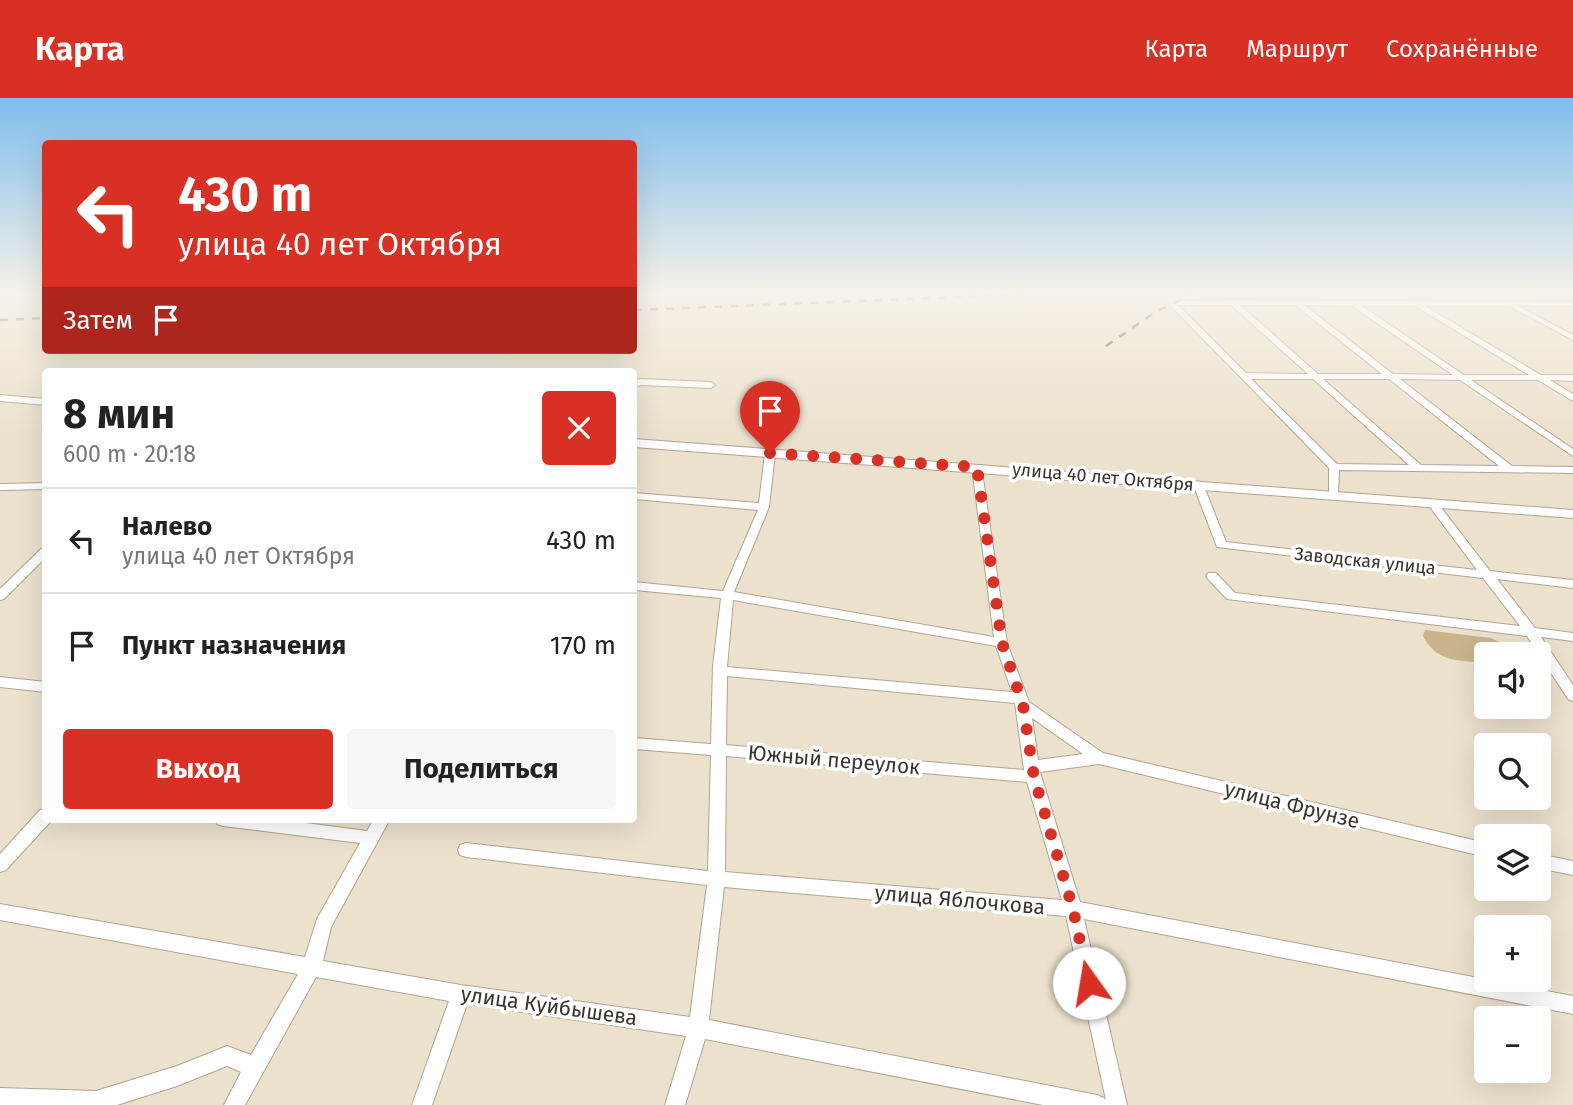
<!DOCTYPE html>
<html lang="ru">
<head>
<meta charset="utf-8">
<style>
	:root { --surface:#fff; --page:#f6f6f6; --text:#222; --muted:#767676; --line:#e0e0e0; --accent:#d93025 }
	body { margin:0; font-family:"Fira Sans",sans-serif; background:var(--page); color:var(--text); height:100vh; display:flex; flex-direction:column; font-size:26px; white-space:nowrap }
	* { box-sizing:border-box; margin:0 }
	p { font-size:23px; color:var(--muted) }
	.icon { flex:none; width:38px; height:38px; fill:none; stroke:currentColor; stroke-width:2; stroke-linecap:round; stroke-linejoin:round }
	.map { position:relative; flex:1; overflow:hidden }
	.details { position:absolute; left:42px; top:270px; width:595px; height:455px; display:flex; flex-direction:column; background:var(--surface); border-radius:7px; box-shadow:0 7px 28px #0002 }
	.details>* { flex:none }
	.guide { position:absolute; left:42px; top:42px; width:595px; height:214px; border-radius:7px; box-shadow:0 7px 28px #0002; background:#d93025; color:#fff; overflow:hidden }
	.tools { position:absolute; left:1474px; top:544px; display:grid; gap:14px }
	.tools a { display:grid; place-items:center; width:77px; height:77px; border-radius:7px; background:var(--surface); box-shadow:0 7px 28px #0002; font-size:35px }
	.pin { position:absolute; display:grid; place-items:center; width:60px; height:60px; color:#fff; margin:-72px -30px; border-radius:50% 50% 50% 0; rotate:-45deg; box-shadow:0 0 7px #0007 }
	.pin .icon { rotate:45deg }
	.me { position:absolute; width:77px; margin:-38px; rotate:347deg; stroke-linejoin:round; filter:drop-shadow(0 0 5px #0008) }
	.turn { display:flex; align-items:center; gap:24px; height:147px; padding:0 21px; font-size:32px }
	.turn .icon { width:91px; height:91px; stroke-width:2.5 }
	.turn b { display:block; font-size:49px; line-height:60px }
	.then { display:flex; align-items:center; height:66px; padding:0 21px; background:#0003; gap:14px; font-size:26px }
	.round { display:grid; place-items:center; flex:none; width:74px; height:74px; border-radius:7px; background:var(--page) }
	.overview { display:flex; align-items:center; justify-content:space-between; height:119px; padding:0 21px }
	h1 { font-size:42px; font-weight:700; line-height:52px }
	.button { display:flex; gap:14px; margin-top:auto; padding:14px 21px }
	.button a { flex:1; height:80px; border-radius:7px; background:var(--accent); color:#fff; font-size:28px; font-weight:700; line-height:80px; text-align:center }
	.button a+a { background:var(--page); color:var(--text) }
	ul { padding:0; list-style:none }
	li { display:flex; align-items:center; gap:21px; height:105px; padding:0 21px; border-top:2px solid var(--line) }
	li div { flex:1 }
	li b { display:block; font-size:26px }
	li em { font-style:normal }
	header { display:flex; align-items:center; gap:42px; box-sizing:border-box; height:98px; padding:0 35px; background:var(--accent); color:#fff }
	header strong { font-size:33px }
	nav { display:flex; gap:38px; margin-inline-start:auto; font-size:24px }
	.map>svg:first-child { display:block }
	.green { fill:#cab48b }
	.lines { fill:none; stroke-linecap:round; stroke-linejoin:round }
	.minor-casing { stroke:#afa491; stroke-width:2 }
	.tertiary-casing { stroke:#afa491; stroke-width:2 }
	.minor { fill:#fff; fill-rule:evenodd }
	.tertiary { fill:#fff; fill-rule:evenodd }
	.rail { stroke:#565147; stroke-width:2.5; stroke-dasharray:8 8; stroke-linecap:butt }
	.route { stroke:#d93025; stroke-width:12; stroke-dasharray:0 21.6 }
	.labels { text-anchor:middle; stroke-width:7; stroke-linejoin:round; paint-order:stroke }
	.street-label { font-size:18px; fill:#39352d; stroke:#fff }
	.near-street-label { font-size:21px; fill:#39352d; stroke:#fff }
</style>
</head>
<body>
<header>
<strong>Карта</strong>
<nav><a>Карта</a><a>Маршрут</a><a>Сохранённые</a></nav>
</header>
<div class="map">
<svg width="1573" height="1007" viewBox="0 0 1573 1007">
	<rect width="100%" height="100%" fill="#ece1cd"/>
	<!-- green -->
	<path class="green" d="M1425,532L1491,540L1503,546L1510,556H1486V565C1458,562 1437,565 1423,538Z"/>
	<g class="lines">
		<!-- minor casing -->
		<g class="minor-casing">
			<g id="minor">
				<path d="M1232,202L1573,204V208H1518L1573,237V242L1509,208H1425L1541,277H1573V283L1550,282L1573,296V303L1538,282H1471L1573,351V358L1460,282L1400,281L1512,368L1573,369V375L1339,372L1338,397L1333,400L1329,399V370L1170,207L1175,203ZM1178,207H1231L1308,276L1246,275ZM1240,207H1295L1382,276H1318ZM1304,207L1352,208L1453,277L1393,276ZM1362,208H1415L1529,277H1464ZM1251,281H1313L1409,367L1337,366ZM1323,281H1389L1499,368L1421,367Z"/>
				<path d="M639,281L711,284L715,287L711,290L641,287L634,289V284Z"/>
				<path d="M770,352L775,355L769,409L734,494L994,539L972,369L973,367H981L1007,545L1029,604L1103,655L1486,745V759L1099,666L1040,674L1080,804L1573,898V916L1084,821L1127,1007H1043L705,941L685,1007H665L686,938L467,906L432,1007H412L449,903L316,879L245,1007H224L241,974L227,968L177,988L117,1007H0V990L96,993L177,968L227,948L251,957L298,876L0,822V806L305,859L317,821L360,745L223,728L217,726L215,721H275L367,733L374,721H390L331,829L323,863L461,887L690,919L707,787L466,759L460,757L458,752L460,747L466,745L708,773L711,657L634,651V640L711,646L713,568L721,500L634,492V484L723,493L758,412L634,401V395L759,405L765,355ZM733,502L996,548L1012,594L727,569ZM727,578L1015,605L1024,672L726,647ZM1032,620L1083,656L1038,662ZM726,658L1027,684L1062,802L725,774ZM724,789L1066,818L1106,1002L1104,1000L1097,997L709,922Z"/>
				<path d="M1198,383L1203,386L1226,444L1477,472L1427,405L1432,402L1436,403L1490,473L1573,482V490L1497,481L1535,530L1573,535V543L1541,539L1573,587V603L1568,601L1527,538L1227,501L1208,481L1206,478L1208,475H1216L1235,495L1520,528L1483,480L1217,449L1193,386Z"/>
				<path d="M46,385V391L0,392V386Z"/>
				<path d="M46,449V459L4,501L0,502V491L42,450Z"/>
				<path d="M0,579L46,584V594L0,589Z"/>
				<path d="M46,711V721L52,722L6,772L0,774V756L40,712Z"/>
				<path d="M1538,756L1573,763V777L1538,770Z"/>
			</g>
		</g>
		<!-- tertiary casing -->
		<g class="tertiary-casing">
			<g id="tertiary">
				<path d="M0,297L46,301V307L0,303Z"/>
				<path d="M634,341L1573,412V420L634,349Z"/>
			</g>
		</g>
		<!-- minor -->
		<use href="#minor" class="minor"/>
		<!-- tertiary -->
		<use href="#tertiary" class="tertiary"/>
		<!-- rail -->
		<g class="rail">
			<path d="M634,212L1031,196"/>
			<path d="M0,222L46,220"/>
			<path d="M1106,248L1157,213L1193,196"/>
		</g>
	</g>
	<!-- sky -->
	<linearGradient id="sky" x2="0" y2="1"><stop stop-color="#7fbdeb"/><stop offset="0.58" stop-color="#f6f2e8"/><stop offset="1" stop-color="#f6f2e8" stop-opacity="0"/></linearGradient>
	<rect width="1573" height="337" fill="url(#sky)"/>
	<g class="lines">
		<!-- route -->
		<path class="route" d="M770,355L977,369L1002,545L1023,607L1034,679L1073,811L1089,885"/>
	</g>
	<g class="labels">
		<!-- street labels -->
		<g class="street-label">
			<text transform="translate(1103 379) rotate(5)" y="6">улица 40 лет Октября</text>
			<text transform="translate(1365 463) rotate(6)" y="6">Заводская улица</text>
		</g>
		<!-- near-street labels -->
		<g class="near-street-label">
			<text transform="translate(834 662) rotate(5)" y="7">Южный переулок</text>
			<text transform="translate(1292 707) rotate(14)" y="7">улица Фрунзе</text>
			<text transform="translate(960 802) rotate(5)" y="7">улица Яблочкова</text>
			<text transform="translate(549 908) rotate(8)" y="7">улица Куйбышева</text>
		</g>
	</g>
</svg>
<div class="tools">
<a><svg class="icon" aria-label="sound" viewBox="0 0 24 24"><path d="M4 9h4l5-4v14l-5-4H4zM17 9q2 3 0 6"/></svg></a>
<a><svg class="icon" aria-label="search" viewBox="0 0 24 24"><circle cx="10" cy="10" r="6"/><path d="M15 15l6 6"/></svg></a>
<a><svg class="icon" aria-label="layers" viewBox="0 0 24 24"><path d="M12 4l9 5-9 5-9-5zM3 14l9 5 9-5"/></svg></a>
<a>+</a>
<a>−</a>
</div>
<div class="pin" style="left:770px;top:355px;background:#d93025"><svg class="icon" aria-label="arrive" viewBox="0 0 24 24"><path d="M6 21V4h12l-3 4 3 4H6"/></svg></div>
<svg class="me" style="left:1089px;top:885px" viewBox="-20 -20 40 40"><circle r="19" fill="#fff"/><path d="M0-13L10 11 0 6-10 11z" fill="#d93025"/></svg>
<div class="guide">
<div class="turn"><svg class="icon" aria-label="left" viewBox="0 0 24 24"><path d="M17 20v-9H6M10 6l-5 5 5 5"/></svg><div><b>430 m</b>улица 40 лет Октября</div></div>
<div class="then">Затем<svg class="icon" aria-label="arrive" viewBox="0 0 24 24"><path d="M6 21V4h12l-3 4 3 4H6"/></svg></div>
</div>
<section class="details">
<div class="overview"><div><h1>8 мин</h1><p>600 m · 20:18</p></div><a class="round" style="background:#d93025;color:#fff"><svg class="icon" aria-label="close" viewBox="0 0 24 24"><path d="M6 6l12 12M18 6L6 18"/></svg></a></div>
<ul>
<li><svg class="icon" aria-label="left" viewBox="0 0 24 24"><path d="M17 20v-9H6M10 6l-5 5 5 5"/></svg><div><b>Налево</b><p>улица 40 лет Октября</p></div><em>430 m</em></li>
<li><svg class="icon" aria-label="arrive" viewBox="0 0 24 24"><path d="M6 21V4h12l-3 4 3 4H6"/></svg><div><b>Пункт назначения</b></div><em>170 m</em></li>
</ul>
<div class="button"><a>Выход</a><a>Поделиться</a></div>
</section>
</div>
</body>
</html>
